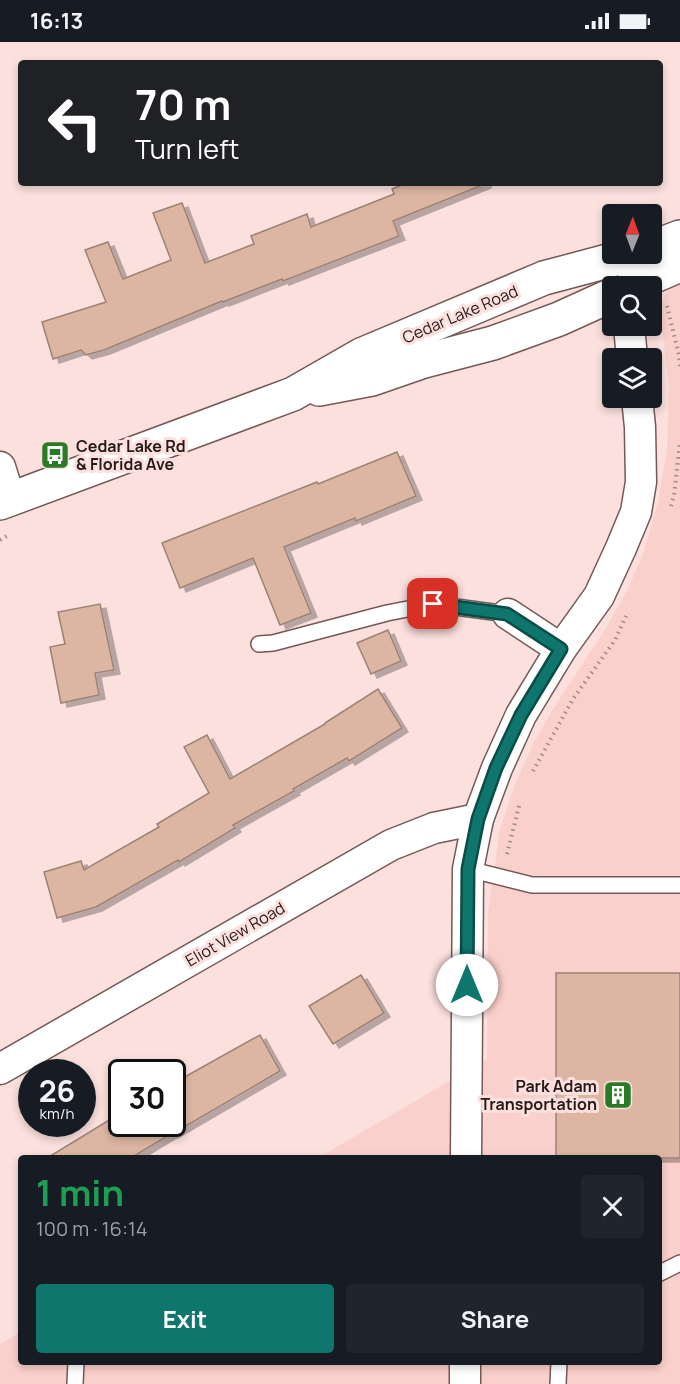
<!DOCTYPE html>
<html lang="en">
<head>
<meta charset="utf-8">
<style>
	:root { --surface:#171b24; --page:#20242c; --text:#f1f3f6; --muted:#9ea1a6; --accent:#0f766e }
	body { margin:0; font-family:Manrope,sans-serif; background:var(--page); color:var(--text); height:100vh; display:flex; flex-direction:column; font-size:22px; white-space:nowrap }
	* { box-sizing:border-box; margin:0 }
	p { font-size:20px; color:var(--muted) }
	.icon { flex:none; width:33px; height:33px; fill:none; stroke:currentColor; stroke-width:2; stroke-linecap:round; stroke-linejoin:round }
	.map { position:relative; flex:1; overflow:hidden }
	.side { position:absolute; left:18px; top:1113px; width:644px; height:210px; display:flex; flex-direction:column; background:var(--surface); border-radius:6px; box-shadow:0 3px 9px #0003 }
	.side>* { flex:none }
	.top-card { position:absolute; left:18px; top:18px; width:645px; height:126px; border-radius:6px; box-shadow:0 3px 9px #0003; background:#202124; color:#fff; overflow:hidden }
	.needle { width:39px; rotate:1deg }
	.fabs { position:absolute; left:602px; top:162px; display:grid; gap:12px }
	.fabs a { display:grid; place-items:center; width:60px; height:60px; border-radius:6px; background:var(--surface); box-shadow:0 3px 9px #0003; font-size:30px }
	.speed { position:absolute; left:18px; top:1017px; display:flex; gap:12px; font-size:30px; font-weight:700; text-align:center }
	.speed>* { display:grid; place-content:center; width:78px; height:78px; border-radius:50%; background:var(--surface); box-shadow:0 3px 9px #0003; line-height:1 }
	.speed small { font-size:15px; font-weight:400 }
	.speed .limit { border:3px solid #111; border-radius:9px; background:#fff; color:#111 }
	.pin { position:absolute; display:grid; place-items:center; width:51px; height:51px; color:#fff; margin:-26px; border-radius:12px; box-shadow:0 3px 9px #0006 }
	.me { position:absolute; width:66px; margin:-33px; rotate:0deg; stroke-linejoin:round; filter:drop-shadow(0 0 4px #0008) }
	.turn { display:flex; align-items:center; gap:21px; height:126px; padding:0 18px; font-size:27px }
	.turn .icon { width:78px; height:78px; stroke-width:2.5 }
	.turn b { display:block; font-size:42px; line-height:51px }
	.round { display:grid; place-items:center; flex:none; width:63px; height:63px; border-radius:6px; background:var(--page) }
	.overview { display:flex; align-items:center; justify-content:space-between; height:102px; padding:0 18px }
	h1 { font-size:36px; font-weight:700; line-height:45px; color:#1e9e55 }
	.primary-button { display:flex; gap:12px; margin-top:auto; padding:12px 18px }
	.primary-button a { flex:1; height:69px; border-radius:6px; background:var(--accent); color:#fff; font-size:24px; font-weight:700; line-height:69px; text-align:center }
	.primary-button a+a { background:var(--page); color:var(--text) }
	.status { display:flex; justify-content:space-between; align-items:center; height:42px; padding:0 30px; background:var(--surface); direction:ltr }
	.status svg { height:16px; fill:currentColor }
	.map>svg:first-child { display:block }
	.built { fill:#fad0cc }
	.building { fill:#ddb6a3; stroke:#9c8275; stroke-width:1.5; filter:url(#shadow) }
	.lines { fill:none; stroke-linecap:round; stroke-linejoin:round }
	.lane-casing { stroke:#745956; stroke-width:18 }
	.street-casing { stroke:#745956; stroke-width:33 }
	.secondary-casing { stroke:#745956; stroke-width:36 }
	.path { stroke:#9e8a87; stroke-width:4; stroke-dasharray:1.5 4.5; stroke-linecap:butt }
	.lane { stroke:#fff; stroke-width:15 }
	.street { stroke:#fff; stroke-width:30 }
	.secondary { stroke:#fff; stroke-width:33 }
	.route-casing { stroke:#0a4d48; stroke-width:15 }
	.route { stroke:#0f766e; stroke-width:10 }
	.labels { text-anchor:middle; stroke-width:6; stroke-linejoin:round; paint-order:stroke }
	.street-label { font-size:16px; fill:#251a19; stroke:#fbe0dd }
	.poi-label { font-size:16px; font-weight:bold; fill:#251a19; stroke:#fbe0dd; text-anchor:start }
</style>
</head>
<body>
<div class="status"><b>16:13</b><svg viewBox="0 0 49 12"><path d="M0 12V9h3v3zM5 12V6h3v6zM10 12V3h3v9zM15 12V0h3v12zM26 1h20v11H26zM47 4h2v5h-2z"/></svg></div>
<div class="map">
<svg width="680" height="1342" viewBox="0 0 680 1342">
	<defs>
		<filter id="shadow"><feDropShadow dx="6" dy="4" stdDeviation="0" flood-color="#0004"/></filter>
	</defs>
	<rect width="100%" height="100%" fill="#fbe0dd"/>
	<!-- built -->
	<path class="built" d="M680,237V1342H0V1302L21,1290V1320H658V1116H318L487,1017L488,870L500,788L514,745L533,702L556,662L601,594L627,549L644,509L658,460L667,406L669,343L661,277L663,258L672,243Z"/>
	<!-- building -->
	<g class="building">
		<path d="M407,141H485V142L393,179L399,194L283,239L282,237L223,260L222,259L104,308L86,313L81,308L53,317L42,280L106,260L85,208L108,200L123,237L171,218L153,171L182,161L205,221L254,202L251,194L307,172L311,185L394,152L392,147Z"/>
		<path d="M397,410L416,454L356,479L355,476L284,505L311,571L280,583L253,516L180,546L162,501L317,440L318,442Z"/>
		<path d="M100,562L114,628L95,631L99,653L61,661L50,605L65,602L58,570Z"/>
		<path d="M388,588L401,619L371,632L357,601Z"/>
		<path d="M378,647L402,686L349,719L347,716L293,747L294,749L233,783L235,786L179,820L178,818L96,865L57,876L44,830L81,819L84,828L159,785L157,782L209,751L184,705L207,693L230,737L325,682V681Z"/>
		<rect x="556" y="931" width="124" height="185"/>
		<path d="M361,933L384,971L333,1002L309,964Z"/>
		<path d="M260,993L280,1029L172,1092V1091L131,1116H47L114,1075L118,1082H172V1042Z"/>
	</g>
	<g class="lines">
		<!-- lane casing -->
		<g class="lane-casing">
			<g id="lane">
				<path d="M259,602L273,601L387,571L433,562L508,572"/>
				<path d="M468,827L532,843H680"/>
				<path d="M658,1232L680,1221"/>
				<path d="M75,1342L76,1320"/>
				<path d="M558,1342L559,1320"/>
			</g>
		</g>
		<!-- street casing -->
		<g class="street-casing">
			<g id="street">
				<path d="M629,284L632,316"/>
				<path d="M0,425L10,457"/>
				<path d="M508,572L561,607"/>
				<path d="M0,1027L391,803L434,786L478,777"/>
				<path d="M466,1116L468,827L478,777L497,726L521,673L561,607L599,554L621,506L636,470L641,440L640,385L637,356"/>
				<path d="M465,1342V1320"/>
			</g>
		</g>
		<!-- secondary casing -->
		<g class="secondary-casing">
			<g id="secondary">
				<path d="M651,206L680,195"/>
				<path d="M631,244L680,223"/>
				<path d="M319,347L372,337L424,319L493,301L559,277L612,253"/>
				<path d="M0,461L293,352L361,313L544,236L634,212"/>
			</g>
		</g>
		<!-- path -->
		<g class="path">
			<path d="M667,264L679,313L680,325"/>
			<path d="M671,464L674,454L680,400"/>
			<path d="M0,498L7,494"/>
			<path d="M533,729L573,657L615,598L626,574"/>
			<path d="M507,812L519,764"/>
		</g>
		<!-- lane -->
		<use href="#lane" class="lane"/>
		<!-- street -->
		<use href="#street" class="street"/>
		<!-- secondary -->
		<use href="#secondary" class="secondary"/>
	</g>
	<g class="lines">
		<!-- route casing -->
		<g class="route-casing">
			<path id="route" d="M433,562L507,572L561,607L521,673L496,726L478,777L468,827L467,943"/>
		</g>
		<!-- route -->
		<use href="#route" class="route"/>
	</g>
	<!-- icons -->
	<defs>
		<g id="bus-square" transform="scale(1.5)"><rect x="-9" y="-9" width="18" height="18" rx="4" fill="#2a7b26" stroke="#fbe0dd"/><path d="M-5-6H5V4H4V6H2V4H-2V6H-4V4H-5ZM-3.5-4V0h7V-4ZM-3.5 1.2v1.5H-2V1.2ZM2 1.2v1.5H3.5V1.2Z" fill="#fff"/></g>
		<g id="building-square" transform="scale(1.5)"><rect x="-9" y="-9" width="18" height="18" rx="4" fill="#2a7b26" stroke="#fbe0dd"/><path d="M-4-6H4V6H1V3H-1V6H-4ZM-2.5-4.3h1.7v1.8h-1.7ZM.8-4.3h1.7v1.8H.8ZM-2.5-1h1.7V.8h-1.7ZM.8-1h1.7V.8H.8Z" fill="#fff"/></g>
	</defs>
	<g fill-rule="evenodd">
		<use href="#bus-square" x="55" y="413"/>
		<use href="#building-square" x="618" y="1053"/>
	</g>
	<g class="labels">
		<!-- street labels -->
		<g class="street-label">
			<text transform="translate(460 272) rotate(-23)" y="6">Cedar Lake Road</text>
			<text transform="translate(235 892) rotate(-30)" y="6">Eliot View Road</text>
		</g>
		<!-- poi labels -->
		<g class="poi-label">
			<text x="76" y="410">Cedar Lake Rd<tspan x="76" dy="18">&amp; Florida Ave</tspan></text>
			<text x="597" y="1050" text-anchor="end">Park Adam<tspan x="597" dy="18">Transportation</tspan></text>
		</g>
	</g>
</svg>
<div class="fabs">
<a><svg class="needle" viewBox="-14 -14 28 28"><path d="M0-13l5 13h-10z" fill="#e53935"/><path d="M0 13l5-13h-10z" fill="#9ea1a6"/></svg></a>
<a><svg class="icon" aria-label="search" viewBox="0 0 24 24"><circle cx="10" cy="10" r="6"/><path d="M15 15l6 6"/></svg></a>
<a><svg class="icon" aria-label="layers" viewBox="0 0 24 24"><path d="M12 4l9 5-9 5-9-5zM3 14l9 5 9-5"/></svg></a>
</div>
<div class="speed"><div>26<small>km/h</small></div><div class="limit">30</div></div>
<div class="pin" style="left:433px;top:562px;background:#d93025"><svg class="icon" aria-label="arrive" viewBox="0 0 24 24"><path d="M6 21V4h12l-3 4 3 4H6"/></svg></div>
<svg class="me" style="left:467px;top:943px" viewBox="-20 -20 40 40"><circle r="19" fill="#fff"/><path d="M0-13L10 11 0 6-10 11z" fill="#0f766e"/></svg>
<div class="top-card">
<div class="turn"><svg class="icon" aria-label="left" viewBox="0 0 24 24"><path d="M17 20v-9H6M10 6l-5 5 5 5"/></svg><div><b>70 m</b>Turn left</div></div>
</div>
<section class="side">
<div class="overview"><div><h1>1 min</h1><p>100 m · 16:14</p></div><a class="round"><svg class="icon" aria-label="close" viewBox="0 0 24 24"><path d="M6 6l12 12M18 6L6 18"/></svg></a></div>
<div class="primary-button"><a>Exit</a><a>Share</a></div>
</section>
</div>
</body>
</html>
